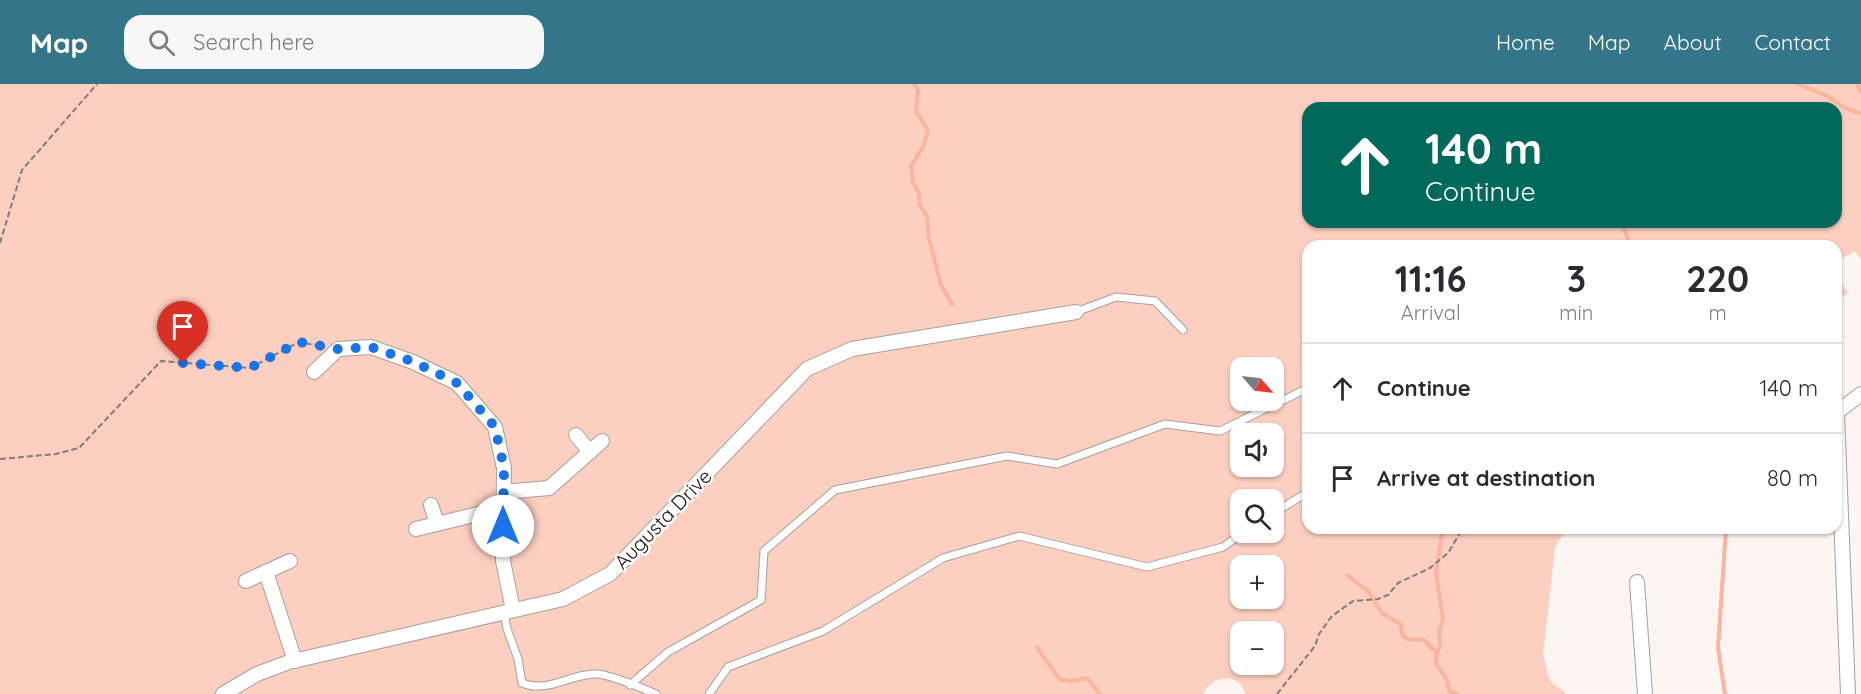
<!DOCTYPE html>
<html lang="en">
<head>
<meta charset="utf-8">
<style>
	:root { --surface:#fff; --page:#f7f7f7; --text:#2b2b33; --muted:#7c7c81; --line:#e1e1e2; --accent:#357589 }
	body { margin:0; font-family:Quicksand,sans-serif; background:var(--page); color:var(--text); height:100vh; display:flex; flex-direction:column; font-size:22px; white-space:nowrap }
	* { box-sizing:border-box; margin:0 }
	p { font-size:20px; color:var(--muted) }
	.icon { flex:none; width:33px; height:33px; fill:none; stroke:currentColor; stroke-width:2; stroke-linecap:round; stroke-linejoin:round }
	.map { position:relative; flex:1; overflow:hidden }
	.drawer { position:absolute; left:1302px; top:156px; width:540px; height:294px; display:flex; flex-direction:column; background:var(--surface); border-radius:18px; box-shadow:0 2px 4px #0004 }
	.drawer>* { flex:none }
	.guide { position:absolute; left:1302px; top:18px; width:540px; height:126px; border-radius:18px; box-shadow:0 2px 4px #0004; background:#00695c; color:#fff; overflow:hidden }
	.needle { width:39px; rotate:118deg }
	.tools { position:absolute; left:1230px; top:273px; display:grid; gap:12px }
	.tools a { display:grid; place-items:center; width:54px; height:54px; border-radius:12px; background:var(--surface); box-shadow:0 2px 4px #0004; font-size:30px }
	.pin { position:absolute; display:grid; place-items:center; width:51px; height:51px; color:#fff; margin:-62px -26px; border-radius:50% 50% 50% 0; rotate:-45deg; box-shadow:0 0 6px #0007 }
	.pin .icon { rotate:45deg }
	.me { position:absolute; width:66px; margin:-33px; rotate:0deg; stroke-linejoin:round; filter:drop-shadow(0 0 4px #0008) }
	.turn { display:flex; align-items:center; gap:21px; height:126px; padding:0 24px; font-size:27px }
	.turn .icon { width:78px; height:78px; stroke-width:2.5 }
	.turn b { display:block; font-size:42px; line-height:51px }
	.eta { display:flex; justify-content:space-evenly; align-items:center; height:102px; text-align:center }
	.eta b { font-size:36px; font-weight:800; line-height:42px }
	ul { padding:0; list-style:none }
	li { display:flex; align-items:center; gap:18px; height:90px; padding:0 24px; border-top:2px solid var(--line) }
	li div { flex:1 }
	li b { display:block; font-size:22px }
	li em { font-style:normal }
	header { display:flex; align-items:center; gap:36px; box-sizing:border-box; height:84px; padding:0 30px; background:var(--accent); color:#fff }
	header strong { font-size:28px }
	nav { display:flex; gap:33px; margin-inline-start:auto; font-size:21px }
	.search { width:420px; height:54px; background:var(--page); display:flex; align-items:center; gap:15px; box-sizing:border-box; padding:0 21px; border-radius:18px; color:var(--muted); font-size:22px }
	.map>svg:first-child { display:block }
	.green { fill:#fdcfc0; fill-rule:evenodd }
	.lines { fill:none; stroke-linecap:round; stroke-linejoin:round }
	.stream { stroke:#f9b59e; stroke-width:4 }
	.lane-casing { stroke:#a6a09d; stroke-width:9 }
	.street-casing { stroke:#a6a09d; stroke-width:16 }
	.path { stroke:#807c7a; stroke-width:2; stroke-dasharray:6 3; stroke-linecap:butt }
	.lane { stroke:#fff; stroke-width:7 }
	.street { stroke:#fff; stroke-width:14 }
	.route { stroke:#1a73e8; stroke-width:10; stroke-dasharray:0 18 }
	.labels { text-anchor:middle; stroke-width:5; stroke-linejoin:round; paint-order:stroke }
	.street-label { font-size:20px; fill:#141111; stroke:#fff }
</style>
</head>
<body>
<header>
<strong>Map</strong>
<div class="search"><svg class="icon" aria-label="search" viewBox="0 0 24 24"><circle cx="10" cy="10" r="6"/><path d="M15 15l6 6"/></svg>Search here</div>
<nav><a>Home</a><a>Map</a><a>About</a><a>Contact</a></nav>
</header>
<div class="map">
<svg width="1861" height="610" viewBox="0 0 1861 610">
	<rect width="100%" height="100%" fill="#fcf5f2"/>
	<!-- green -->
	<g class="green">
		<path d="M0,0H1861V176L1855,167L1836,178V162H1308V444H1566L1555,464L1543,570L1550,597L1567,610H1245C1245,609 1242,601 1241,601C1230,588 1208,596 1203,610H0ZM1308,24H1836V138H1308ZM1240,284H1274V316H1240ZM1240,350H1274V382H1240ZM1240,416H1274V448H1240ZM1240,482H1274V514H1240ZM1240,548H1274V580H1240Z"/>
		<path d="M1836,191L1848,209L1836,218Z"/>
	</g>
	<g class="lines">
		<!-- stream -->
		<g class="stream">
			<path d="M914,0L918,6L916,27L928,47L923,63L911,82L913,98L919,109V120L927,132L929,154L941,201L952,220"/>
			<path d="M1798,0L1827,12L1845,24L1861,30"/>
			<path d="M1857,0L1861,8"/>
			<path d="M1621,138L1629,157L1635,162"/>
			<path d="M1347,491L1369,508L1382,529L1400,540L1403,552L1408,555L1424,556L1437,569C1433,579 1440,585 1445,593C1448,597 1448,603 1450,607L1457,610"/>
			<path d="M1037,563C1044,575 1053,585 1060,596L1072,597L1087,594L1100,610"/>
			<path d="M1437,569L1440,562L1439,549L1443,534L1436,489L1443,444"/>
			<path d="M1725,610L1718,564L1726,444"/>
		</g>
		<!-- lane casing -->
		<g class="lane-casing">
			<g id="lane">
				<path d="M1076,228L1116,213L1155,217L1183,246"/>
				<path d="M1274,429L1308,408"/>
				<path d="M504,528L507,545L518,575L522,599C549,610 573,588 598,590C612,592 642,604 656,610"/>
				<path d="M630,601L668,568L761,516L764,467L835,406L1007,372L1057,380L1165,340L1220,347L1308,304"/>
				<path d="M709,610L728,583L823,547L943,474L1019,452L1147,483L1223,463L1244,448"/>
			</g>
		</g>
		<!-- street casing -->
		<g class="street-casing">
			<g id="street">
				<path d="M314,288L338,265L371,263L413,278L457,299L495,343L504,384L503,477L513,526"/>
				<path d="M1836,329L1861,310"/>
				<path d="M1837,329L1848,610"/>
				<path d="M576,351L590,368"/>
				<path d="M504,408L549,404L602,357"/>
				<path d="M431,421L437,440"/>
				<path d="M416,445L503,424"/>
				<path d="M266,488L295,577"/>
				<path d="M246,497L290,477"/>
				<path d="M1637,498L1645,610"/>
				<path d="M223,610L257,590L289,578L563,515L610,490L807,285L852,265L1076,228"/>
			</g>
		</g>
		<!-- path -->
		<g class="path">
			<path d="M0,159L22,86L97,0"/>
			<path d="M0,375L56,370L79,364L161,277L250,284L299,258L320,262"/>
			<path d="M1277,610L1315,562L1319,550L1332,532L1353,517L1378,515L1388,511L1398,499L1430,484L1448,469L1463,444"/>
		</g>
		<!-- lane -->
		<use href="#lane" class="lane"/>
		<!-- street -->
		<use href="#street" class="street"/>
	</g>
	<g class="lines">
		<!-- route -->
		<path class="route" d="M183,279L250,284L299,258L338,265L371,263L414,278L457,299L495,343L504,384L503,442"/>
	</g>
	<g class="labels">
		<!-- street labels -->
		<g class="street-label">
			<text transform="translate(663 435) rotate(-46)" y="7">Augusta Drive</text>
		</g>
	</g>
</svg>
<div class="tools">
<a><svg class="needle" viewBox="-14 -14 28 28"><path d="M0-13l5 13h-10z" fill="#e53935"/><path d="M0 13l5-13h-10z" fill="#7c7c81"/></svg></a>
<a><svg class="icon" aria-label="sound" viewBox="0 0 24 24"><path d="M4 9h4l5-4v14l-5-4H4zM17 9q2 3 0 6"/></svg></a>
<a><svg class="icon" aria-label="search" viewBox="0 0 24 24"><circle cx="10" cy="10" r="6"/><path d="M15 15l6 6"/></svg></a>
<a>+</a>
<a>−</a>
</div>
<div class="pin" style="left:183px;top:279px;background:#d93025"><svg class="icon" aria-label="arrive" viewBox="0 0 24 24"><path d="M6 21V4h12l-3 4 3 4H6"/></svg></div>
<svg class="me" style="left:503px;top:442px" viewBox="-20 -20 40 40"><circle r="19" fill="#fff"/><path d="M0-13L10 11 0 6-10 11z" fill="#1a73e8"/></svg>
<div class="guide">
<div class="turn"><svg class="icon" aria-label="ahead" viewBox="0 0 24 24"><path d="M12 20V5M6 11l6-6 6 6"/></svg><div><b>140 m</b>Continue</div></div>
</div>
<section class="drawer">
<div class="eta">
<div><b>11:16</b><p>Arrival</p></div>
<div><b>3</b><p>min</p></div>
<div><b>220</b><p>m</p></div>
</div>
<ul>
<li><svg class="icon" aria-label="ahead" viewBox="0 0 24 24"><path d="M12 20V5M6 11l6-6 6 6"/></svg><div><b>Continue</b></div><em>140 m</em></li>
<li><svg class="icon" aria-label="arrive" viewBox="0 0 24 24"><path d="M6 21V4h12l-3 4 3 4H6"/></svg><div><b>Arrive at destination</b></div><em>80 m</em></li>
</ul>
</section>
</div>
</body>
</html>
